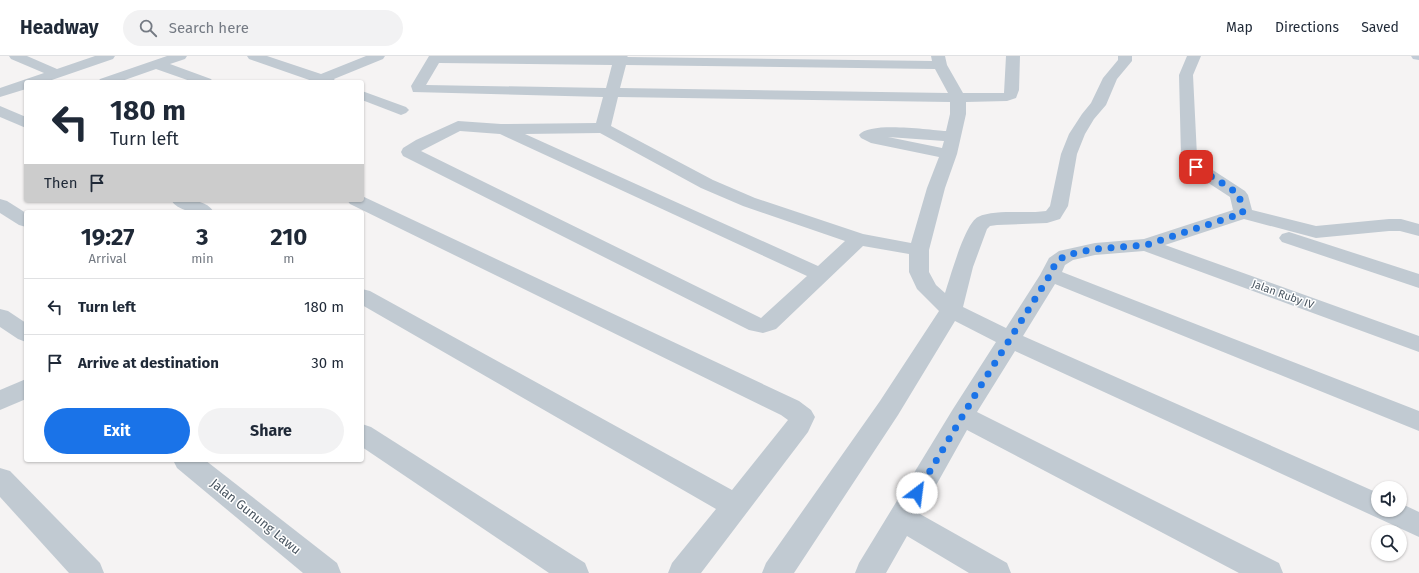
<!DOCTYPE html>
<html lang="en">
<head>
<meta charset="utf-8">
<style>
	:root { --surface:#fff; --page:#f2f2f3; --text:#1f2937; --muted:#747a83; --line:#e0e1e3; --accent:#1a73e8 }
	body { margin:0; font-family:"Fira Sans",sans-serif; background:var(--page); color:var(--text); height:100vh; display:flex; flex-direction:column; font-size:15px; white-space:nowrap }
	* { box-sizing:border-box; margin:0 }
	p { font-size:13px; color:var(--muted) }
	.icon { flex:none; width:22px; height:22px; fill:none; stroke:currentColor; stroke-width:2; stroke-linecap:round; stroke-linejoin:round }
	.map { position:relative; flex:1; overflow:hidden }
	.drawer { position:absolute; left:24px; top:154px; width:340px; height:252px; display:flex; flex-direction:column; background:var(--surface); border-radius:4px; box-shadow:0 1px 3px #0004 }
	.drawer>* { flex:none }
	.top-card { position:absolute; left:24px; top:24px; width:340px; height:122px; border-radius:4px; box-shadow:0 1px 3px #0004; background:#fff; color:var(--text); overflow:hidden }
	.controls { position:absolute; left:1371px; top:425px; display:grid; gap:8px }
	.controls a { display:grid; place-items:center; width:36px; height:36px; border-radius:50%; background:var(--surface); box-shadow:0 1px 3px #0004; font-size:20px }
	.pin { position:absolute; display:grid; place-items:center; width:34px; height:34px; color:#fff; margin:-17px; border-radius:8px; box-shadow:0 2px 6px #0006 }
	.me { position:absolute; width:44px; margin:-22px; rotate:30deg; stroke-linejoin:round; filter:drop-shadow(0 0 3px #0008) }
	.turn { display:flex; align-items:center; gap:14px; height:84px; padding:0 20px; font-size:18px }
	.turn .icon { width:52px; height:52px; stroke-width:2.5 }
	.turn b { display:block; font-size:28px; line-height:34px }
	.then { display:flex; align-items:center; height:38px; padding:0 20px; background:#0003; gap:8px; font-size:15px }
	.eta { display:flex; justify-content:space-evenly; align-items:center; height:68px; text-align:center }
	.eta b { font-size:24px; font-weight:700; line-height:28px }
	.primary-button { display:flex; gap:8px; margin-top:auto; padding:8px 20px }
	.primary-button a { flex:1; height:46px; border-radius:24px; background:var(--accent); color:#fff; font-size:16px; font-weight:700; line-height:46px; text-align:center }
	.primary-button a+a { background:var(--page); color:var(--text) }
	ul { padding:0; list-style:none }
	li { display:flex; align-items:center; gap:12px; height:56px; padding:0 20px; border-top:1px solid var(--line) }
	li div { flex:1 }
	li b { display:block; font-size:15px }
	li em { font-style:normal }
	header { display:flex; align-items:center; gap:24px; box-sizing:border-box; height:56px; padding:0 20px; background:var(--surface); border-bottom:1px solid var(--line) }
	header strong { font-size:19px }
	nav { display:flex; gap:22px; margin-inline-start:auto; font-size:14px }
	.search { width:280px; height:36px; background:var(--page); display:flex; align-items:center; gap:10px; box-sizing:border-box; padding:0 14px; border-radius:22px; color:var(--muted); font-size:15px }
	.map>svg:first-child { display:block }
	.lines { fill:none; stroke-linecap:round; stroke-linejoin:round }
	.street { fill:#c1cad2; fill-rule:evenodd }
	.secondary { fill:#c1cbd6; fill-rule:evenodd }
	.route { stroke:#1a73e8; stroke-width:7; stroke-dasharray:0 12.6 }
	.labels { text-anchor:middle; stroke-width:3; stroke-linejoin:round; paint-order:stroke }
	.street-label { font-size:11px; fill:#4a5661; stroke:#fff }
	.near-street-label { font-size:13px; fill:#4a5661; stroke:#fff }
</style>
</head>
<body>
<header>
<strong>Headway</strong>
<div class="search"><svg class="icon" aria-label="search" viewBox="0 0 24 24"><circle cx="10" cy="10" r="6"/><path d="M15 15l6 6"/></svg>Search here</div>
<nav><a>Map</a><a>Directions</a><a>Saved</a></nav>
</header>
<div class="map">
<svg width="1419" height="517" viewBox="0 0 1419 517">
	<rect width="100%" height="100%" fill="#f5f3f3"/>
	<g class="lines">
		<!-- street -->
		<g class="street">
			<path d="M9,0H27L57,13L95,0H115L113,3L46,26H26V33L0,41V32L44,17L11,3Z"/>
			<path d="M167,0H187L185,3L170,8L211,23L213,26H193L156,13L119,26H98L100,23Z"/>
			<path d="M247,0H267L321,18L366,0H385L383,3L334,23L336,26H315L249,3Z"/>
			<path d="M429,0H628L627,1L932,5L931,0H945L947,9L963,37H1004L1006,0H1020L1019,34L1016,42L1007,45L966,46V58L957,98L945,132L929,194V216L936,229L945,237C950,222 965,167 978,161C995,153 1027,158 1046,155L1050,150L1061,98L1069,78L1082,58L1091,47L1103,22L1118,4V0H1132V5L1117,23L1106,49L1094,63L1085,78L1077,98L1068,150L1060,163L1047,167L997,169L990,170L987,173L973,211L963,251L1006,272L1040,219L1049,202L1059,195L1095,187L1144,183L1233,154L1230,141L1190,115L1181,100L1179,19L1187,0H1201L1193,19L1197,100L1202,107L1245,135L1248,139L1252,154L1316,170L1389,163H1401L1419,168V180L1400,175H1389L1316,182L1244,163L1165,189L1419,280V296L1144,195L1095,199L1073,204L1065,209L1062,216L1419,355V375L1055,228L1023,280L1378,437V454H1400V447L1419,456V481L1015,295L977,356L1279,507L1283,517H1239L967,374L920,458L1007,507L1011,517H969L907,480L886,517H855L859,507L953,353L996,286L955,265L898,359L794,517H762L766,507L880,345L939,255L917,233L909,216V198L863,190L776,273L763,277L749,274L403,100L401,96L403,92L416,84L458,65L501,68L596,67L603,41L413,36L411,30ZM439,7L612,9L606,32L426,29ZM626,9L935,13L948,37L620,32ZM618,41L950,46V58L946,75C929,74 869,65 859,79L861,82L871,87L939,101L927,132L911,187L863,178L755,142L713,124L611,70ZM460,75L500,78L807,220L761,262L421,95ZM600,77L701,132L743,150L845,185L818,210L525,78ZM888,81L944,85L942,92Z"/>
			<path d="M362,35L406,51L409,54L406,57L401,59L362,44Z"/>
			<path d="M0,50L26,61V72L0,61Z"/>
			<path d="M362,140L799,345L811,354L815,361L808,376L701,517H668L672,507L716,453L362,249V233L370,235L732,434L788,364L781,359L350,148L347,144H362Z"/>
			<path d="M0,143L7,145L26,157V171L19,169L0,157Z"/>
			<path d="M171,144C186,144 205,142 214,156C200,156 180,158 171,144Z"/>
			<path d="M1289,176L1419,218V232L1282,186L1279,182L1282,178Z"/>
			<path d="M0,253L8,255L26,267V286L18,283L0,271Z"/>
			<path d="M26,323V343L0,354V334Z"/>
			<path d="M362,368L371,371L585,507L589,517H549L362,391Z"/>
			<path d="M173,404H205L337,507L341,517H303L177,412Z"/>
			<path d="M0,412L10,415L100,507L104,517H69L0,441Z"/>
		</g>
		<!-- secondary -->
		<path class="secondary" d="M1411,0H1419V4L1413,3Z"/>
	</g>
	<g class="lines">
		<!-- route -->
		<path class="route" d="M917,437L978,334L1050,219L1056,206L1066,199L1095,193L1146,189L1243,157L1239,139L1230,132L1196,111"/>
	</g>
	<g class="labels">
		<!-- street labels -->
		<g class="street-label">
			<text transform="translate(1283 238) rotate(20)" y="4">Jalan Ruby IV</text>
		</g>
		<!-- near-street labels -->
		<g class="near-street-label">
			<text transform="translate(256 460) rotate(39)" y="5">Jalan Gunung Lawu</text>
		</g>
	</g>
</svg>
<div class="controls">
<a><svg class="icon" aria-label="sound" viewBox="0 0 24 24"><path d="M4 9h4l5-4v14l-5-4H4zM17 9q2 3 0 6"/></svg></a>
<a><svg class="icon" aria-label="search" viewBox="0 0 24 24"><circle cx="10" cy="10" r="6"/><path d="M15 15l6 6"/></svg></a>
</div>
<div class="pin" style="left:1196px;top:111px;background:#d93025"><svg class="icon" aria-label="arrive" viewBox="0 0 24 24"><path d="M6 21V4h12l-3 4 3 4H6"/></svg></div>
<svg class="me" style="left:917px;top:437px" viewBox="-20 -20 40 40"><circle r="19" fill="#fff"/><path d="M0-13L10 11 0 6-10 11z" fill="#1a73e8"/></svg>
<div class="top-card">
<div class="turn"><svg class="icon" aria-label="left" viewBox="0 0 24 24"><path d="M17 20v-9H6M10 6l-5 5 5 5"/></svg><div><b>180 m</b>Turn left</div></div>
<div class="then">Then<svg class="icon" aria-label="arrive" viewBox="0 0 24 24"><path d="M6 21V4h12l-3 4 3 4H6"/></svg></div>
</div>
<section class="drawer">
<div class="eta">
<div><b>19:27</b><p>Arrival</p></div>
<div><b>3</b><p>min</p></div>
<div><b>210</b><p>m</p></div>
</div>
<ul>
<li><svg class="icon" aria-label="left" viewBox="0 0 24 24"><path d="M17 20v-9H6M10 6l-5 5 5 5"/></svg><div><b>Turn left</b></div><em>180 m</em></li>
<li><svg class="icon" aria-label="arrive" viewBox="0 0 24 24"><path d="M6 21V4h12l-3 4 3 4H6"/></svg><div><b>Arrive at destination</b></div><em>30 m</em></li>
</ul>
<div class="primary-button"><a>Exit</a><a>Share</a></div>
</section>
</div>
</body>
</html>
